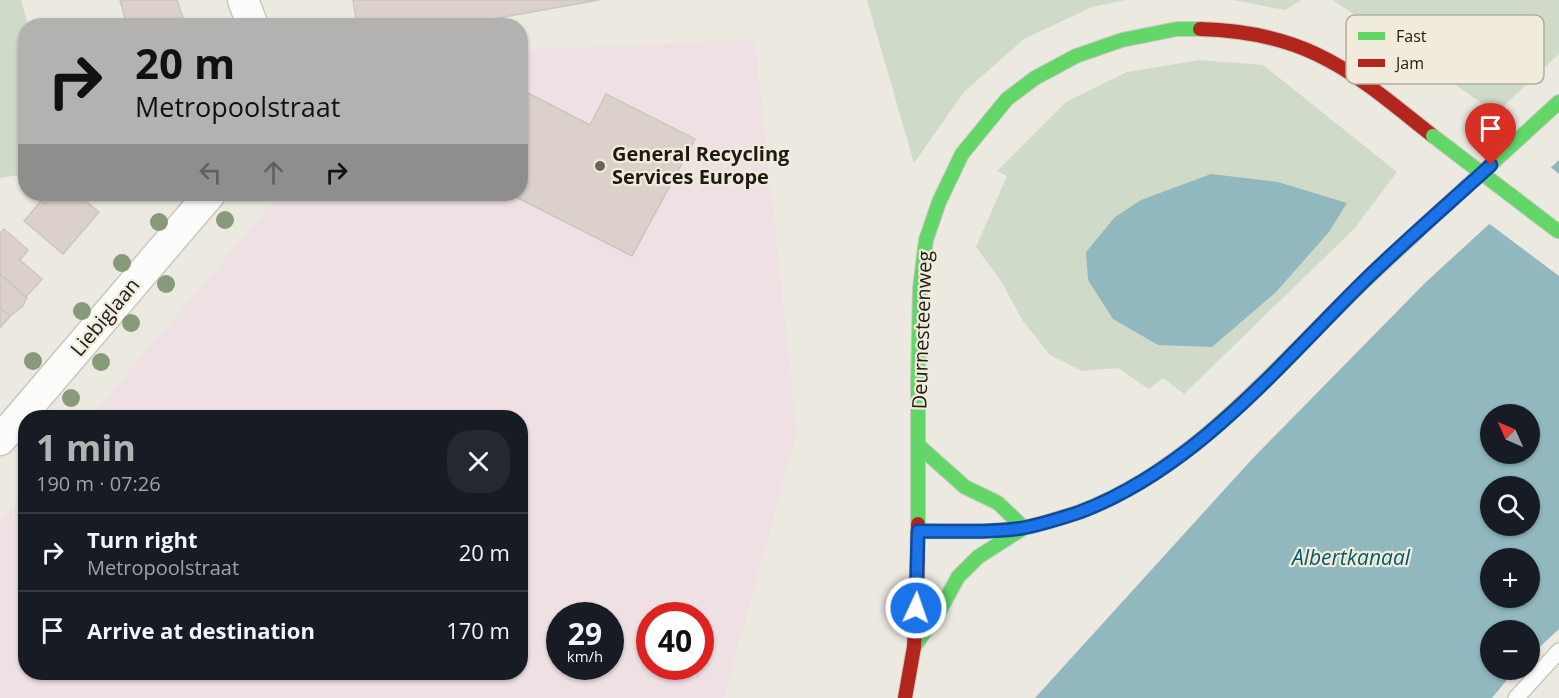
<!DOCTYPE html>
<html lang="en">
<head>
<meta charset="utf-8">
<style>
	:root { --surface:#171b24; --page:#242831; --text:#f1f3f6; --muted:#9ea1a6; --line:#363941; --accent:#b2b2b1 }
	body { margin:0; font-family:"Open Sans",sans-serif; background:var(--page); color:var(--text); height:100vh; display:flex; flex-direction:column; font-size:22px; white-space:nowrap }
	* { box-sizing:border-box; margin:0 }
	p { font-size:20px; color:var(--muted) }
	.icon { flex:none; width:33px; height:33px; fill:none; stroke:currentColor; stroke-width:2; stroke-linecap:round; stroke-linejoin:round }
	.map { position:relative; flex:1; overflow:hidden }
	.drawer { position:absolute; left:18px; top:410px; width:510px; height:270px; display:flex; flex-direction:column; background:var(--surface); border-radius:24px; box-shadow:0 2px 4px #0004 }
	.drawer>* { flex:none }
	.hud { position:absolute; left:18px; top:18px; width:510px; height:183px; border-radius:24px; box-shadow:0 2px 4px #0004; background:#b2b2b1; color:#111; overflow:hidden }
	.needle { width:39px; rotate:315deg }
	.controls { position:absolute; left:1480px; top:404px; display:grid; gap:12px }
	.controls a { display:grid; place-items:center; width:60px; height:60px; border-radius:50%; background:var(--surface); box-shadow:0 2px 4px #0004; font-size:30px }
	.speed { position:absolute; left:546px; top:602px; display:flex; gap:12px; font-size:30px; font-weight:700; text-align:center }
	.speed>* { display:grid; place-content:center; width:78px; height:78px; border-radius:50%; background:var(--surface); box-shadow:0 2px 4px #0004; line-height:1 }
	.speed small { font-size:15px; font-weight:400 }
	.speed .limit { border:9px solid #d22; background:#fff; color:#111 }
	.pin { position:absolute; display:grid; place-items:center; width:51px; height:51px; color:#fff; margin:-62px -26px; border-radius:50% 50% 50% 0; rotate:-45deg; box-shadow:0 0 6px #0007 }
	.pin .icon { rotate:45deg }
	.me { position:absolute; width:66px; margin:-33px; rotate:3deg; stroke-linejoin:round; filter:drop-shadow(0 0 4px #0008) }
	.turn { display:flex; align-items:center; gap:21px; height:126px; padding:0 18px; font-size:27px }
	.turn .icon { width:78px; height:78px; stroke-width:2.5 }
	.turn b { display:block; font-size:42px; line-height:51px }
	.lanes { display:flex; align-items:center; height:57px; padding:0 18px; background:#0003; justify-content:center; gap:30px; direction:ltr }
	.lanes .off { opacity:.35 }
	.round { display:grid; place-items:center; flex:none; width:63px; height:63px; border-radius:24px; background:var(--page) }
	.summary { display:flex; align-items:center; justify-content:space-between; height:102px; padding:0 18px }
	h1 { font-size:36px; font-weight:700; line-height:45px; color:var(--accent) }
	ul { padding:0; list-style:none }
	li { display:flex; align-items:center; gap:18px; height:78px; padding:0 18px; border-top:2px solid var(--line) }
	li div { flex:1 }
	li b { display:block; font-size:22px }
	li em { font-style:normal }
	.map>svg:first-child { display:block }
	.industrial { fill:#efe1e3; fill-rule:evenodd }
	.green { fill:#d0dac8 }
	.water { fill:#90b8be; fill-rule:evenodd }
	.pier { fill:#ece9e1 }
	.building { fill:#dbd0ca; stroke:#cac6c1; stroke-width:1.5 }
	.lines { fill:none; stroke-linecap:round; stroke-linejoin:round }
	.lane-casing { stroke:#c9c7c1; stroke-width:18 }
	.street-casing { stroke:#c9c7c1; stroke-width:33 }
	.fast-casing { stroke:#c9c7c1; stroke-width:16 }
	.jam-casing { stroke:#c9c7c1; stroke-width:16 }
	.lane { stroke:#fcfcfa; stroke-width:15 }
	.street { stroke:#fcfcfa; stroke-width:30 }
	.fast { stroke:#63d668; stroke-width:14 }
	.jam { stroke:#b3261e; stroke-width:14 }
	.fast-bridge-casing { stroke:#c9c7c1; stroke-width:16; stroke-linecap:butt }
	.fast-bridge { stroke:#63d668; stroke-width:14 }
	.tree { fill:#879b7a }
	.route-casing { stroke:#114b97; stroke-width:15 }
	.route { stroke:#1a73e8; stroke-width:10 }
	.poi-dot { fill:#66635d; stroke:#f1ebdc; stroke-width:2 }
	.labels { text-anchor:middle; stroke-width:4.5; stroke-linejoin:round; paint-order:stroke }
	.poi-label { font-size:20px; font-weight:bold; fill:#1e1b16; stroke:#f1ebdc; text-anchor:start }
	.street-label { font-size:20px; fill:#1e1b16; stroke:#f1ebdc }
	.water-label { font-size:21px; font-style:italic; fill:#035a67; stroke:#f1ebdc }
	.key { fill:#f1ebdc; stroke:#b2ada1; stroke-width:1.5 }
	.key-label { font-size:16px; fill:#1e1b16 }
</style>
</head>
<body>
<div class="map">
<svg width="1559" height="698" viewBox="0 0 1559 698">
	<rect width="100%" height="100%" fill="#ece9e1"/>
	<!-- industrial -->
	<path class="industrial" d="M755,40L797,432L724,698H0V523L25,493L26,672H520V417H90L280,194H520L521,53L533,49ZM560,615H610V666H560ZM650,615H700V666H650Z"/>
	<!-- green -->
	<g class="green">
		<path d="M0,0H21L28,25L26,26L25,174L0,178Z"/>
		<path d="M867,0H1126L1092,7L1024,39L964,92L914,163Z"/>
		<path d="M1233,0H1301L1285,10Z"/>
		<path d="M1333,0H1559V54L1496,113Z"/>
		<path d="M1199,60L1263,65L1397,172L1354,229L1184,394L1163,378L1149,389L1118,368L1082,371L1050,355L1023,321L1001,281L976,247L1007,176L997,171L1066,102L1127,72Z"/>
	</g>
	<!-- water -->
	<g class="water">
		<path d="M1559,160V629L1530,656V630H1491V669H1516L1492,698H1035L1253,458L1426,282ZM1491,414H1530V453H1491ZM1491,486H1530V525H1491ZM1491,558H1530V597H1491Z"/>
		<path d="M1211,174L1278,182L1347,203L1329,232L1276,292L1212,347L1158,345L1113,319L1088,280L1086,252L1115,217L1141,200Z"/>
	</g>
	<!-- pier -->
	<path class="pier" d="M1548,165L1559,174V276L1487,222Z"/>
	<!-- building -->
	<g class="building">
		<path d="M120,0H177L186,26H127Z"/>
		<path d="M353,0H599L454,26H357Z"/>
		<path d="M524,91L590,125L606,94L695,139L632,256L510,194H520V97Z"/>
		<path d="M54,194H59L65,199L69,194H77L99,212L63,254L24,221L42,200L45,204Z"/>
		<path d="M4,229L28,250L20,260L42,279L26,297L0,274V233Z"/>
		<path d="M0,274L27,298L22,307L10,316L0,308Z"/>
		<path d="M0,308L10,316L0,328Z"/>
	</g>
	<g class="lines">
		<!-- lane casing -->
		<g class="lane-casing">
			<path id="lane" d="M1516,698L1559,651"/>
		</g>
		<!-- street casing -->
		<g class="street-casing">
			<g id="street">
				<path d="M243,0L253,26"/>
				<path d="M0,440L210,194"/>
			</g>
		</g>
		<!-- fast casing -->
		<g class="fast-casing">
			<g id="fast">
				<path d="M919,446L965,487L998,503L1024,528"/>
				<path d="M918,524V383L920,288L926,240L939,202L962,154L1007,99L1035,78L1076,56L1122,40L1177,29H1200"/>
				<path d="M918,531C953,531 988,533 1022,528C1037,526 1064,517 1079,512C1197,468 1280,361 1369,277C1431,218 1496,160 1559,102"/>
				<path d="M914,647L940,610L958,577L978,557L1022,529"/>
			</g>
		</g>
		<!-- jam casing -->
		<g class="jam-casing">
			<g id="jam">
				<path d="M1200,29C1239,30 1280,37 1316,54C1359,74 1396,107 1433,136"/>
				<path d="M905,698L914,647L917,588L918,524"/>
			</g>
		</g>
		<!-- lane -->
		<use href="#lane" class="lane"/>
		<!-- street -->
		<use href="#street" class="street"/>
		<!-- fast -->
		<use href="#fast" class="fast"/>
		<!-- jam -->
		<use href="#jam" class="jam"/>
		<!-- fast-bridge casing -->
		<g class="fast-bridge-casing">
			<path id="fast-bridge" d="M1433,136L1559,232"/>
		</g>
		<!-- fast-bridge -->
		<use href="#fast-bridge" class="fast-bridge"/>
	</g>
	<!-- trees -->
	<g class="tree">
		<circle cx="225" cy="220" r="9"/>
		<circle cx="159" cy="222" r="9"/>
		<circle cx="122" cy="263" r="9"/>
		<circle cx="166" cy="284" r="9"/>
		<circle cx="82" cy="311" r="9"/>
		<circle cx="131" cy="323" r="9"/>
		<circle cx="33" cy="361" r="9"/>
		<circle cx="101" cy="362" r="9"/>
		<circle cx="71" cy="398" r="9"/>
	</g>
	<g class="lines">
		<!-- route casing -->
		<g class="route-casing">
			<path id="route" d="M916,608L918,531C953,531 989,533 1023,528C1038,525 1065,517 1080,512C1193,469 1274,371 1357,288C1400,245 1446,206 1491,165"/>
		</g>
		<!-- route -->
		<use href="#route" class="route"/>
	</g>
	<!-- markers -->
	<circle class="poi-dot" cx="600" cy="166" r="6"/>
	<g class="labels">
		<!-- poi labels -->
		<g class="poi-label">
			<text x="612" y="161">General Recycling<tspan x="612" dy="23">Services Europe</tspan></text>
		</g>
		<!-- street labels -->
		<g class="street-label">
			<text transform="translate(105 317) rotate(-50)" y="7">Liebiglaan</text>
			<text transform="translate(922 330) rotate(-88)" y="7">Deurnesteenweg</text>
		</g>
		<!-- water labels -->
		<g class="water-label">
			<text x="1351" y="565">Albertkanaal</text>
		</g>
	</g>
	<!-- legend -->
	<rect x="1346" y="15" width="198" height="69" rx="9" class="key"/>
	<rect x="1358" y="32" width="27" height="8" fill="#63d668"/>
	<rect x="1358" y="59" width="27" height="8" fill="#b3261e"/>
	<g class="key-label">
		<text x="1396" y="42">Fast</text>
		<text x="1396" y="69">Jam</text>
	</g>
</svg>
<div class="controls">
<a><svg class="needle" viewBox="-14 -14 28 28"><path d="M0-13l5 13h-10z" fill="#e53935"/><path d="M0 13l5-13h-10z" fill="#9ea1a6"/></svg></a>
<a><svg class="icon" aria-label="search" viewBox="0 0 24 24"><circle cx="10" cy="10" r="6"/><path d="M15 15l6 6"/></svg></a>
<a>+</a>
<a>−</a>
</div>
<div class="speed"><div>29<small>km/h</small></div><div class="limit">40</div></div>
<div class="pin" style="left:1491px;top:165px;background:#d93025"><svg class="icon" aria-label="arrive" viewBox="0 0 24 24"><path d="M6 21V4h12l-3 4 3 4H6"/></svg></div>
<svg class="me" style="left:916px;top:608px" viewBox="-20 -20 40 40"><circle r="17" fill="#1a73e8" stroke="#fff" stroke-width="3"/><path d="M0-11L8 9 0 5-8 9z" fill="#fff"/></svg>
<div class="hud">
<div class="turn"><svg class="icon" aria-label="right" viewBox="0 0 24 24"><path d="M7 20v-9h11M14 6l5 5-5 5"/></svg><div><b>20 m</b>Metropoolstraat</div></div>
<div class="lanes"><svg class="icon off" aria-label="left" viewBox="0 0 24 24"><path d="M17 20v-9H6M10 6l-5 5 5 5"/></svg><svg class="icon off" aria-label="ahead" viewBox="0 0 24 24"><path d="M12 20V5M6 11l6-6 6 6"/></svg><svg class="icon" aria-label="right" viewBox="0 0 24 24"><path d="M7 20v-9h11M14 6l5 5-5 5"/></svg></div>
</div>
<section class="drawer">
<div class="summary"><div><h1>1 min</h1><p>190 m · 07:26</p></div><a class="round"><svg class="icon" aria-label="close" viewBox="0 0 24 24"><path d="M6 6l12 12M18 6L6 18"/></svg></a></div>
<ul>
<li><svg class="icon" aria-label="right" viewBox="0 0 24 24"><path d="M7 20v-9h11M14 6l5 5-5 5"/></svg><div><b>Turn right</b><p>Metropoolstraat</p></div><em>20 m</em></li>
<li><svg class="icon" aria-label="arrive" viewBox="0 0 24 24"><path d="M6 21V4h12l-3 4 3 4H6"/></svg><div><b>Arrive at destination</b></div><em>170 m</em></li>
</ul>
</section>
</div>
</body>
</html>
